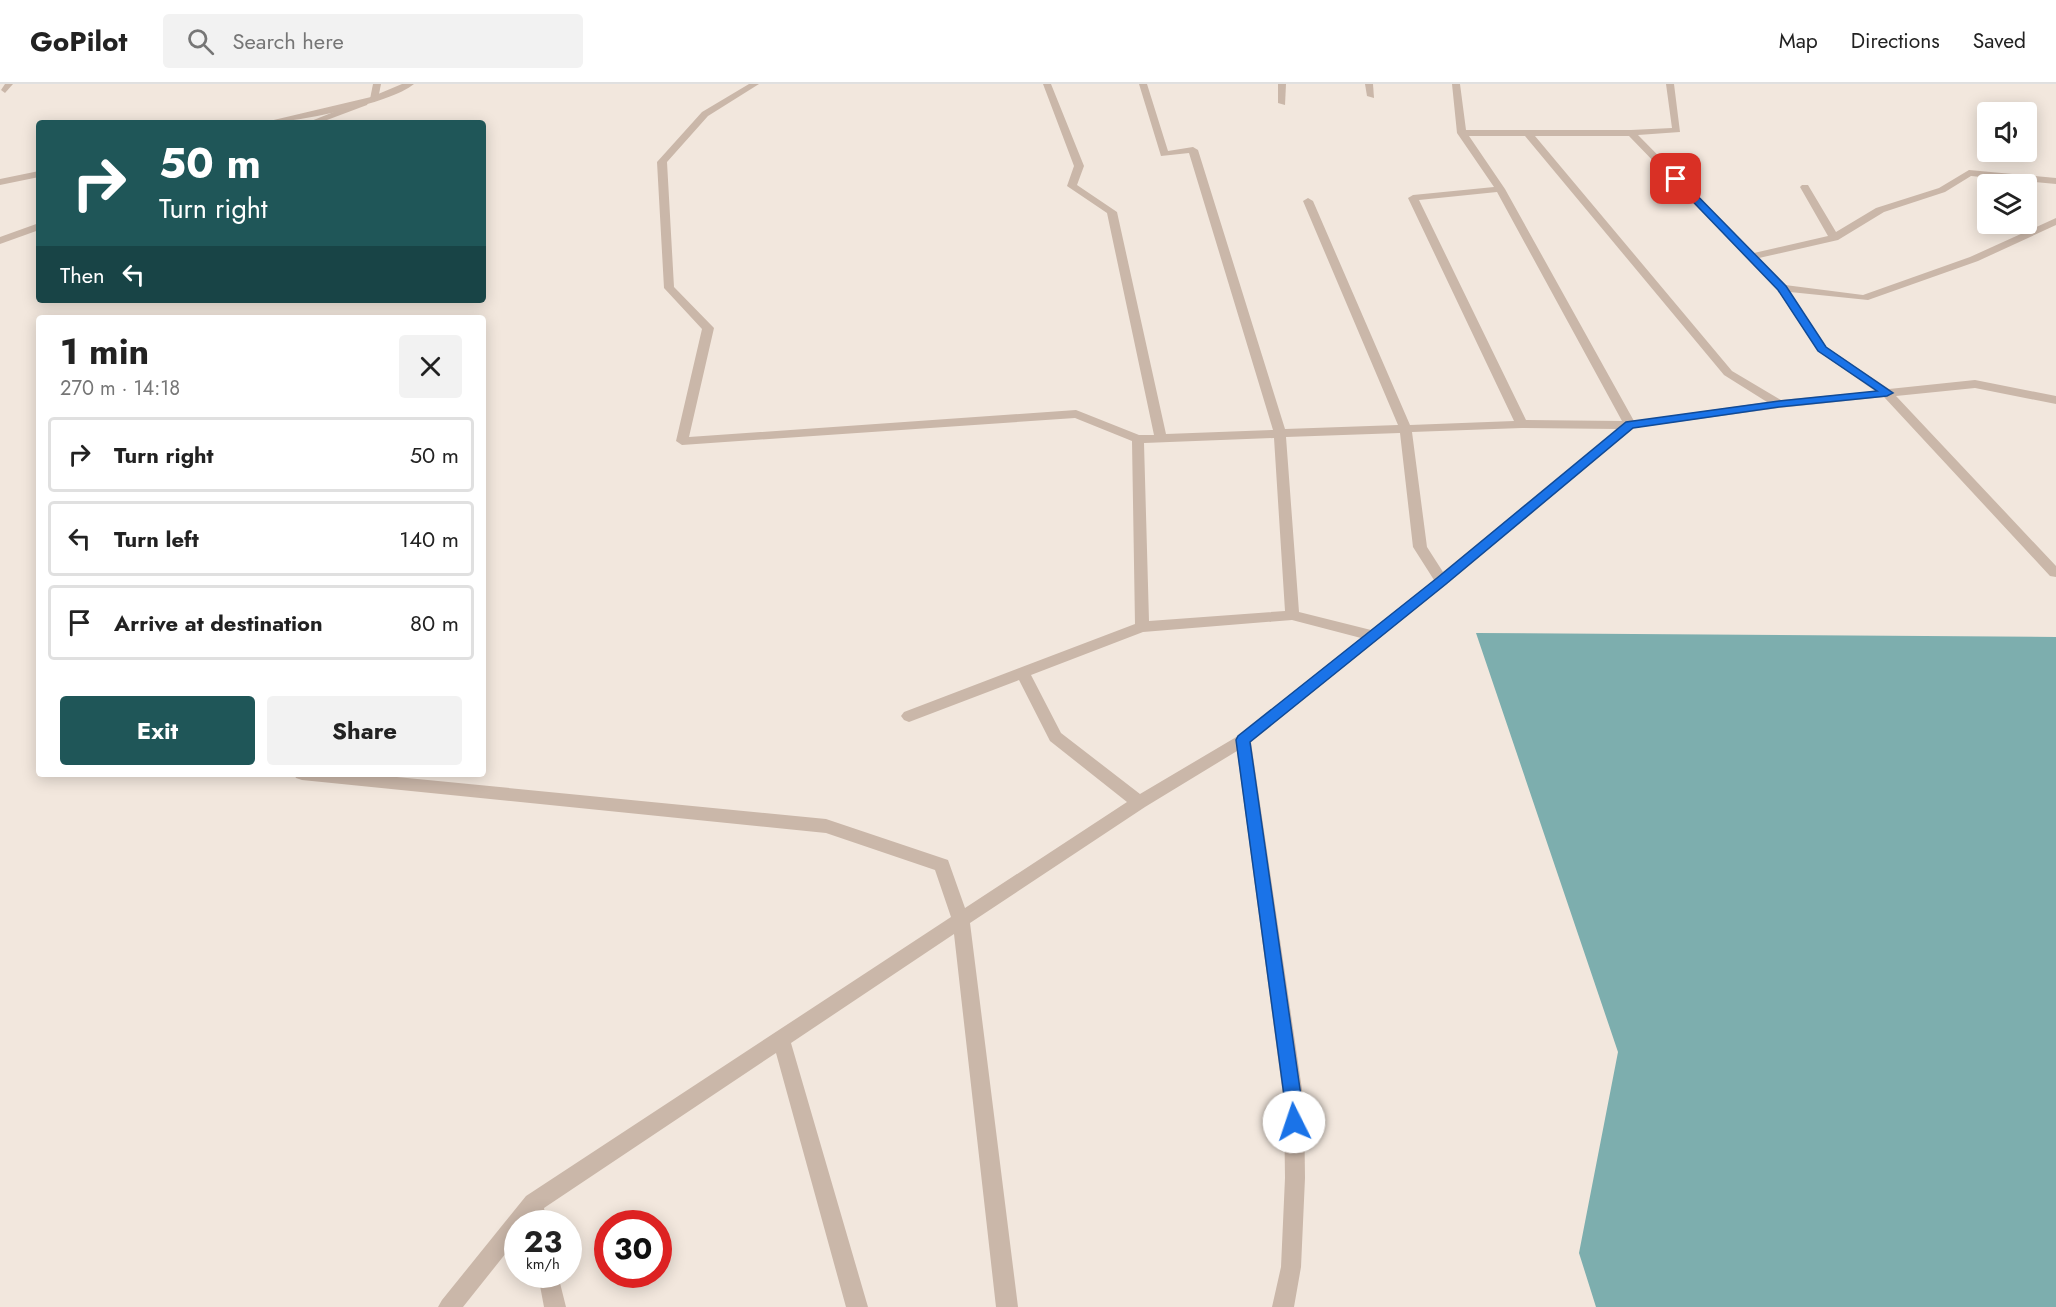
<!DOCTYPE html>
<html lang="en">
<head>
<meta charset="utf-8">
<style>
	:root { --surface:#fff; --page:#f2f2f2; --text:#222; --muted:#767676; --line:#e0e0e0; --accent:#1f5658 }
	body { margin:0; font-family:Jost,sans-serif; background:var(--page); color:var(--text); height:100vh; display:flex; flex-direction:column; font-size:22px; white-space:nowrap }
	* { box-sizing:border-box; margin:0 }
	p { font-size:20px; color:var(--muted) }
	.icon { flex:none; width:33px; height:33px; fill:none; stroke:currentColor; stroke-width:2; stroke-linecap:round; stroke-linejoin:round }
	.map { position:relative; flex:1; overflow:hidden }
	.side { position:absolute; left:36px; top:231px; width:450px; height:462px; display:flex; flex-direction:column; background:var(--surface); border-radius:6px; box-shadow:0 3px 15px #0003 }
	.side>* { flex:none }
	.guide { position:absolute; left:36px; top:36px; width:450px; height:183px; border-radius:6px; box-shadow:0 3px 15px #0003; background:#1f5658; color:#fff; overflow:hidden }
	.controls { position:absolute; left:1977px; top:18px; display:grid; gap:12px }
	.controls a { display:grid; place-items:center; width:60px; height:60px; border-radius:6px; background:var(--surface); box-shadow:0 3px 15px #0003; font-size:30px }
	.speed { position:absolute; left:504px; top:1126px; display:flex; gap:12px; font-size:30px; font-weight:700; text-align:center }
	.speed>* { display:grid; place-content:center; width:78px; height:78px; border-radius:50%; background:var(--surface); box-shadow:0 3px 15px #0003; line-height:1 }
	.speed small { font-size:15px; font-weight:400 }
	.speed .limit { border:9px solid #d22; background:#fff; color:#111 }
	.pin { position:absolute; display:grid; place-items:center; width:51px; height:51px; color:#fff; margin:-26px; border-radius:12px; box-shadow:0 3px 9px #0006 }
	.me { position:absolute; width:66px; margin:-33px; rotate:356deg; stroke-linejoin:round; filter:drop-shadow(0 0 4px #0008) }
	.turn { display:flex; align-items:center; gap:21px; height:126px; padding:0 24px; font-size:27px }
	.turn .icon { width:78px; height:78px; stroke-width:2.5 }
	.turn b { display:block; font-size:42px; line-height:51px }
	.then { display:flex; align-items:center; height:57px; padding:0 24px; background:#0003; gap:12px; font-size:22px }
	.round { display:grid; place-items:center; flex:none; width:63px; height:63px; border-radius:6px; background:var(--page) }
	.headline { display:flex; align-items:center; justify-content:space-between; height:102px; padding:0 24px }
	h1 { font-size:36px; font-weight:700; line-height:45px }
	.primary-button { display:flex; gap:12px; margin-top:auto; padding:12px 24px }
	.primary-button a { flex:1; height:69px; border-radius:6px; background:var(--accent); color:#fff; font-size:24px; font-weight:700; line-height:69px; text-align:center }
	.primary-button a+a { background:var(--page); color:var(--text) }
	ul { padding:0; list-style:none }
	li { display:flex; align-items:center; gap:18px; height:75px; margin:0 12px 9px; padding:0 12px; border:3px solid var(--line); border-radius:6px }
	li div { flex:1 }
	li b { display:block; font-size:22px }
	li em { font-style:normal }
	header { display:flex; align-items:center; gap:36px; box-sizing:border-box; height:84px; padding:0 30px; background:var(--surface); border-bottom:2px solid var(--line) }
	header strong { font-size:28px }
	nav { display:flex; gap:33px; margin-inline-start:auto; font-size:21px }
	.search { width:420px; height:54px; background:var(--page); display:flex; align-items:center; gap:15px; box-sizing:border-box; padding:0 21px; border-radius:6px; color:var(--muted); font-size:22px }
	.map>svg:first-child { display:block }
	.water { fill:#7daeae }
	.lines { fill:none; stroke-linecap:round; stroke-linejoin:round }
	.service { fill:#cab7a9; fill-rule:evenodd }
	.minor { fill:#cab7a9; fill-rule:evenodd }
	.tertiary { fill:#cab7a9; fill-rule:evenodd }
	.route { fill:#1a73e8; stroke:#114b97; stroke-width:1.5 }
</style>
</head>
<body>
<header>
<strong>GoPilot</strong>
<div class="search"><svg class="icon" aria-label="search" viewBox="0 0 24 24"><circle cx="10" cy="10" r="6"/><path d="M15 15l6 6"/></svg>Search here</div>
<nav><a>Map</a><a>Directions</a><a>Saved</a></nav>
</header>
<div class="map">
<svg width="2056" height="1223" viewBox="0 0 2056 1223">
	<rect width="100%" height="100%" fill="#f2e7dd"/>
	<!-- water -->
	<path class="water" d="M1476,549L2056,553V1223H1596L1579,1169L1618,968Z"/>
	<g class="lines">
		<!-- service -->
		<g class="service">
			<path d="M364,16L368,19L367,21L319,39H306Z"/>
			<path d="M39,139V146L0,160V153Z"/>
		</g>
		<!-- minor -->
		<g class="minor">
			<path d="M5,0H13L5,9L1,6Z"/>
			<path d="M373,0H381L378,15L374,18L370,15Z"/>
			<path d="M749,0H759L708,32L667,78L674,203L714,244L689,353L1076,326L1139,351H1154L1107,129L1067,102L1074,82L1043,0H1051L1084,82L1077,101L1117,128L1166,350L1273,346L1189,69L1161,72L1139,0H1147L1168,67L1193,63L1198,66L1285,345L1398,341L1303,117L1308,114L1313,117L1410,341L1514,337L1408,114L1413,111L1494,103L1457,49L1452,0H1460L1466,46H1631L1672,44L1666,0H1674L1680,48L1638,51L1754,169L1828,152L1800,103L1802,101H1808L1836,148L1876,124L1939,104L1969,86L2056,94V100L1971,92L1945,108L1884,128L1838,156L1759,174L1785,201L1863,211L1970,173L2056,134V141L1978,177L1868,216L1790,208L1826,263L1889,305L1975,296L2056,312V320L1975,304L1896,312L2056,482V493L2050,492L1884,313L1779,324L1634,344L1447,500L1251,658L1304,1019L1305,1094L1301,1183L1294,1223H1272L1281,1183L1285,1094L1284,1019L1237,667L1145,723L970,839L1018,1223H996L954,850L791,959L868,1223H846L776,969L544,1124L547,1140H518V1154L463,1223H438L442,1216L526,1112L951,833L935,786L826,749L302,696L296,694L294,690H366L826,735L948,776L965,824L1127,718L1050,657L1019,596L909,638L904,636L901,632L904,628L1135,540L1132,357L1075,334L682,361L676,357L702,245L664,204L657,78L702,28ZM1469,52H1525L1724,291L1767,318L1634,337L1505,105ZM1535,52H1629L1778,206L1818,267L1875,307L1781,316L1732,287ZM1497,108L1622,337L1526,336L1419,116ZM1522,344L1618,345L1443,488L1427,463L1412,348ZM1400,349L1413,463L1434,496L1371,546L1299,528L1286,353ZM1274,354L1285,527L1149,537L1144,359ZM1292,536L1361,554L1238,652L1140,710L1061,649L1031,591L1143,548Z"/>
			<path d="M1278,0H1286L1285,21L1278,19Z"/>
			<path d="M1365,0H1373L1374,14L1367,12Z"/>
			<path d="M538,1191H558L566,1223H544Z"/>
		</g>
		<!-- tertiary -->
		<g class="tertiary">
			<path d="M402,0H414C390,20 294,39 261,39L371,13Z"/>
			<path d="M39,87V93L0,101V95Z"/>
		</g>
	</g>
	<!-- route -->
	<path class="route" d="M1673,93H1679L1786,202L1826,263L1893,309L1887,312L1779,323L1633,344L1446,500L1250,658L1302,1019L1303,1038L1300,1044L1294,1046L1288,1044L1285,1038V1019L1236,656L1238,652L1437,494L1626,338L1779,317L1877,307L1818,267L1778,206L1673,97Z"/>
</svg>
<div class="controls">
<a><svg class="icon" aria-label="sound" viewBox="0 0 24 24"><path d="M4 9h4l5-4v14l-5-4H4zM17 9q2 3 0 6"/></svg></a>
<a><svg class="icon" aria-label="layers" viewBox="0 0 24 24"><path d="M12 4l9 5-9 5-9-5zM3 14l9 5 9-5"/></svg></a>
</div>
<div class="speed"><div>23<small>km/h</small></div><div class="limit">30</div></div>
<div class="pin" style="left:1676px;top:95px;background:#d93025"><svg class="icon" aria-label="arrive" viewBox="0 0 24 24"><path d="M6 21V4h12l-3 4 3 4H6"/></svg></div>
<svg class="me" style="left:1294px;top:1038px" viewBox="-20 -20 40 40"><circle r="19" fill="#fff"/><path d="M0-13L10 11 0 6-10 11z" fill="#1a73e8"/></svg>
<div class="guide">
<div class="turn"><svg class="icon" aria-label="right" viewBox="0 0 24 24"><path d="M7 20v-9h11M14 6l5 5-5 5"/></svg><div><b>50 m</b>Turn right</div></div>
<div class="then">Then<svg class="icon" aria-label="left" viewBox="0 0 24 24"><path d="M17 20v-9H6M10 6l-5 5 5 5"/></svg></div>
</div>
<section class="side">
<div class="headline"><div><h1>1 min</h1><p>270 m · 14:18</p></div><a class="round"><svg class="icon" aria-label="close" viewBox="0 0 24 24"><path d="M6 6l12 12M18 6L6 18"/></svg></a></div>
<ul>
<li><svg class="icon" aria-label="right" viewBox="0 0 24 24"><path d="M7 20v-9h11M14 6l5 5-5 5"/></svg><div><b>Turn right</b></div><em>50 m</em></li>
<li><svg class="icon" aria-label="left" viewBox="0 0 24 24"><path d="M17 20v-9H6M10 6l-5 5 5 5"/></svg><div><b>Turn left</b></div><em>140 m</em></li>
<li><svg class="icon" aria-label="arrive" viewBox="0 0 24 24"><path d="M6 21V4h12l-3 4 3 4H6"/></svg><div><b>Arrive at destination</b></div><em>80 m</em></li>
</ul>
<div class="primary-button"><a>Exit</a><a>Share</a></div>
</section>
</div>
</body>
</html>
